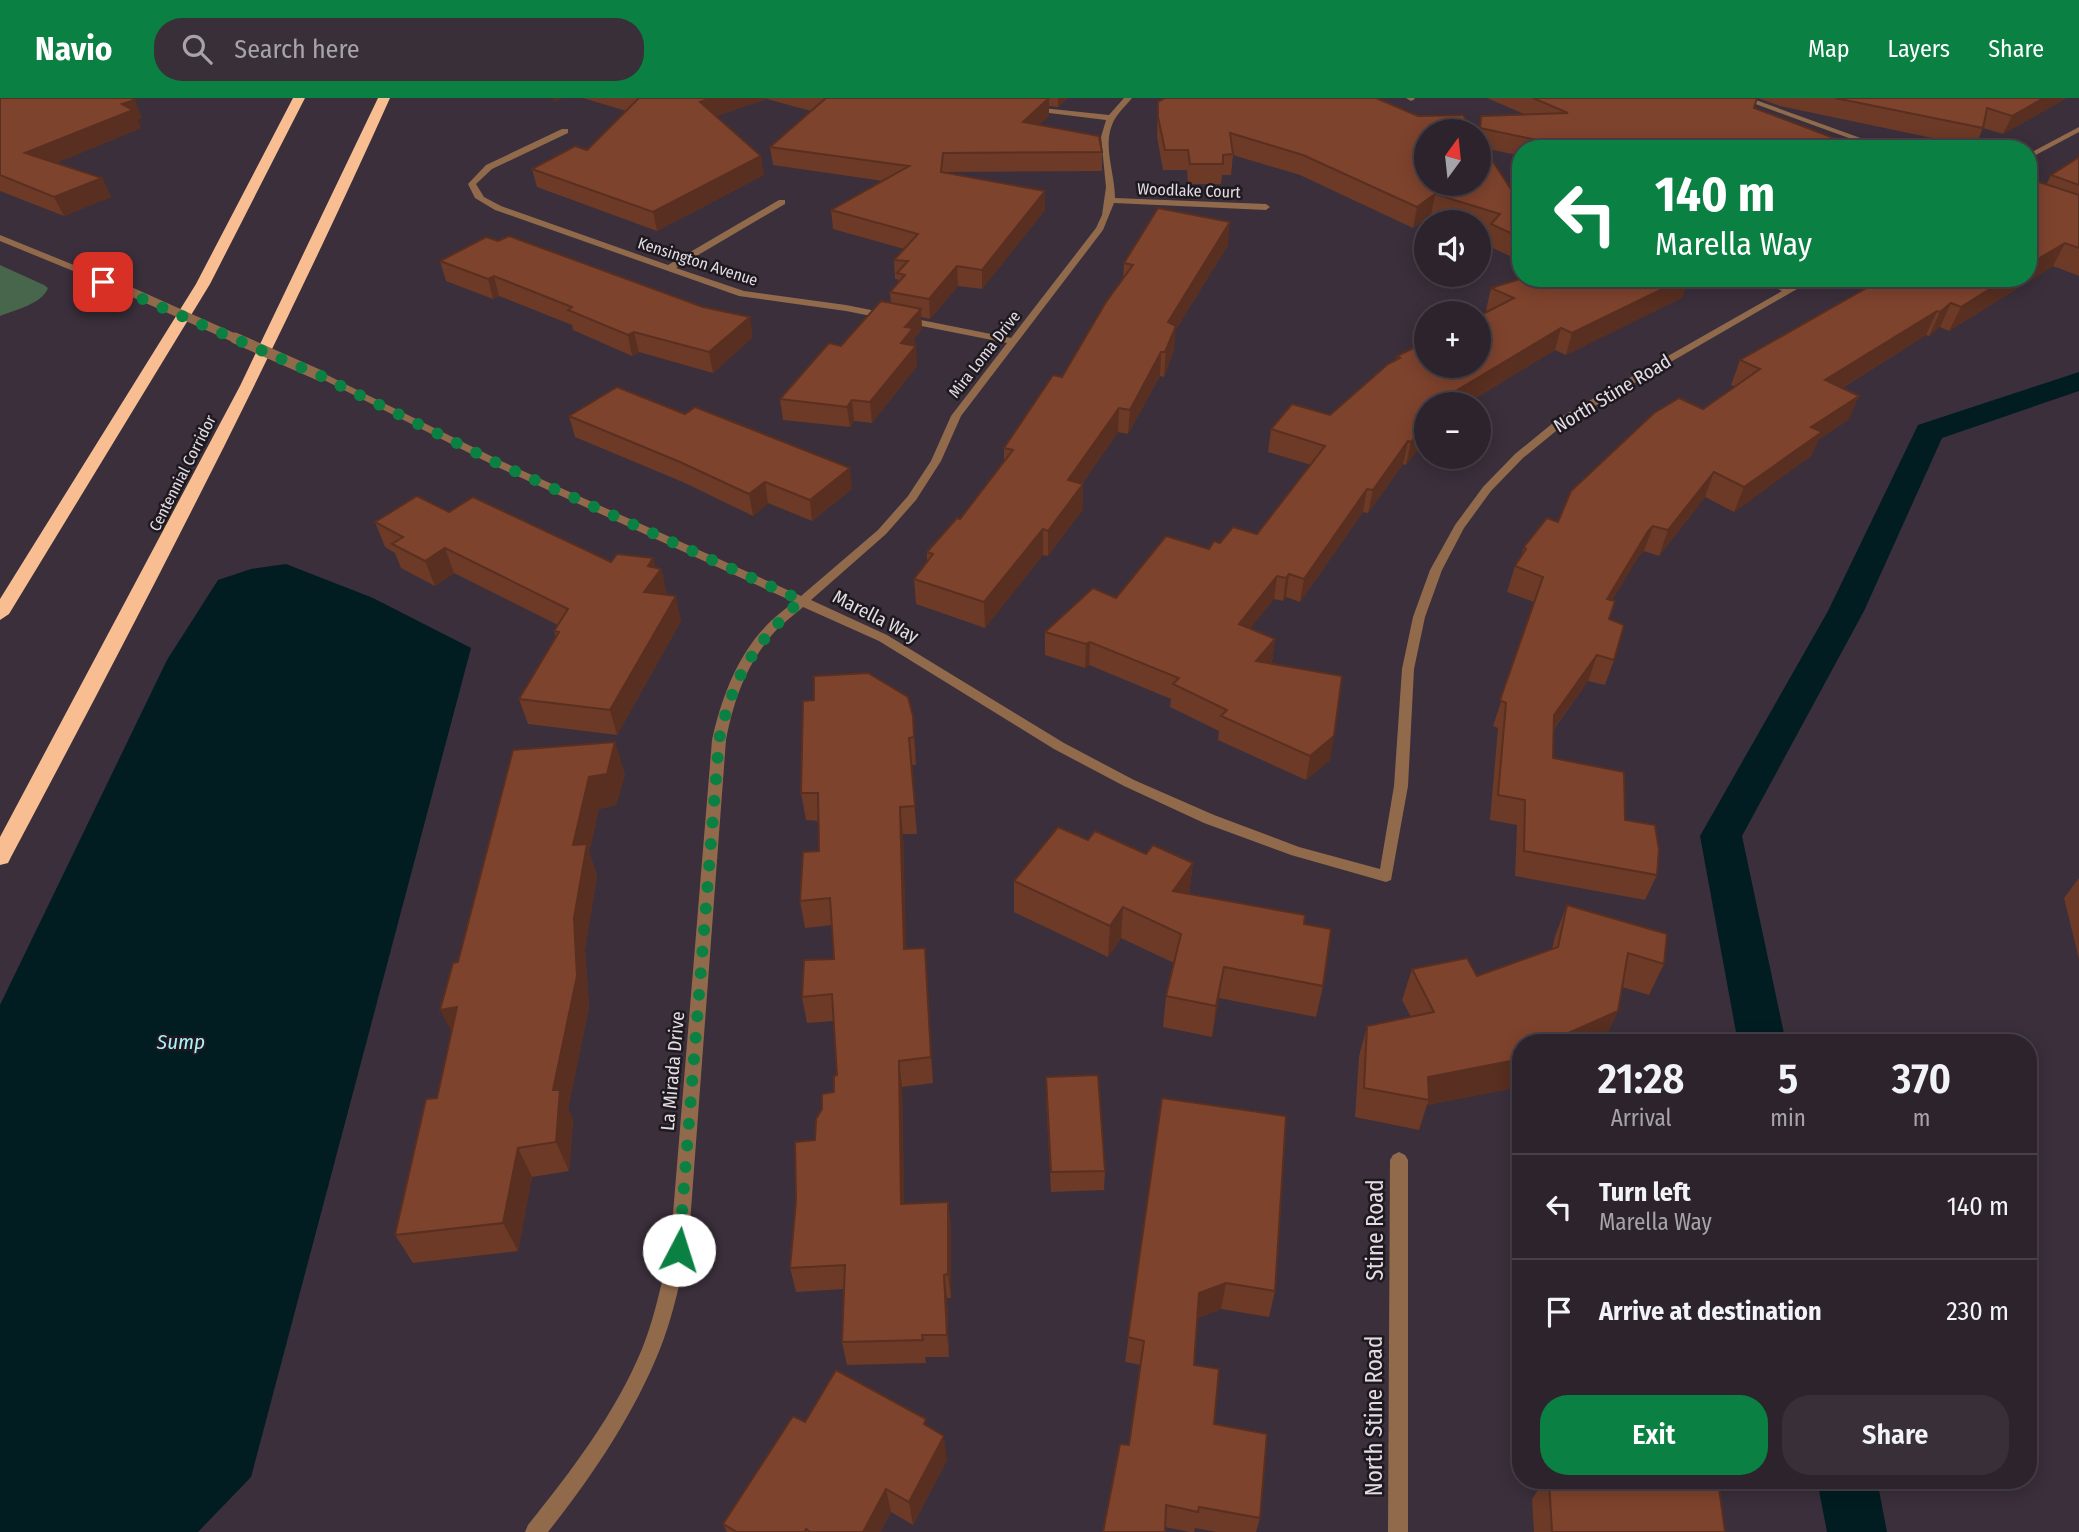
<!DOCTYPE html>
<html lang="en">
<head>
<meta charset="utf-8">
<style>
	:root { --surface:#2c232c; --page:#382f38; --text:#f1f3f6; --muted:#a6a4a9; --line:#484048; --accent:#0b8043 }
	body { margin:0; font-family:"Fira Sans Condensed",sans-serif; background:var(--page); color:var(--text); height:100vh; display:flex; flex-direction:column; font-size:26px; white-space:nowrap }
	* { box-sizing:border-box; margin:0 }
	p { font-size:23px; color:var(--muted) }
	.icon { flex:none; width:38px; height:38px; fill:none; stroke:currentColor; stroke-width:2; stroke-linecap:round; stroke-linejoin:round }
	.map { position:relative; flex:1; overflow:hidden }
	.sheet { position:absolute; left:1512px; top:936px; width:525px; height:455px; display:flex; flex-direction:column; background:var(--surface); border-radius:28px; box-shadow:0 4px 18px #0003,0 0 0 2px var(--line) }
	.sheet>* { flex:none }
	.guide { position:absolute; left:1512px; top:42px; width:525px; height:147px; border-radius:28px; box-shadow:0 4px 18px #0003,0 0 0 2px var(--line); background:#0b8043; color:#fff; overflow:hidden }
	.needle { width:46px; rotate:15deg }
	.fabs { position:absolute; left:1414px; top:21px; display:grid; gap:14px }
	.fabs a { display:grid; place-items:center; width:77px; height:77px; border-radius:50%; background:var(--surface); box-shadow:0 4px 18px #0003,0 0 0 2px var(--line); font-size:35px }
	.pin { position:absolute; display:grid; place-items:center; width:60px; height:60px; color:#fff; margin:-30px; border-radius:14px; box-shadow:0 4px 10px #0006 }
	.me { position:absolute; width:77px; margin:-38px; rotate:5deg; stroke-linejoin:round; filter:drop-shadow(0 0 5px #0008) }
	.turn { display:flex; align-items:center; gap:24px; height:147px; padding:0 28px; font-size:32px }
	.turn .icon { width:91px; height:91px; stroke-width:2.5 }
	.turn b { display:block; font-size:49px; line-height:60px }
	.eta { display:flex; justify-content:space-evenly; align-items:center; height:119px; text-align:center }
	.eta b { font-size:42px; font-weight:600; line-height:49px }
	.primary-button { display:flex; gap:14px; margin-top:auto; padding:14px 28px }
	.primary-button a { flex:1; height:80px; border-radius:28px; background:var(--accent); color:#fff; font-size:28px; font-weight:600; line-height:80px; text-align:center }
	.primary-button a+a { background:var(--page); color:var(--text) }
	ul { padding:0; list-style:none }
	li { display:flex; align-items:center; gap:21px; height:105px; padding:0 28px; border-top:2px solid var(--line) }
	li div { flex:1 }
	li b { display:block; font-size:26px }
	li em { font-style:normal }
	header { display:flex; align-items:center; gap:42px; box-sizing:border-box; height:98px; padding:0 35px; background:var(--accent); color:#fff }
	header strong { font-size:33px }
	nav { display:flex; gap:38px; margin-inline-start:auto; font-size:24px }
	.search { width:490px; height:63px; background:var(--page); display:flex; align-items:center; gap:18px; box-sizing:border-box; padding:0 24px; border-radius:28px; color:var(--muted); font-size:26px }
	.map>svg:first-child { display:block }
	.green { fill:#47664b }
	.water { fill:#011d21 }
	.lines { fill:none; stroke-linecap:round; stroke-linejoin:round }
	.canal { fill:#011d21; fill-rule:evenodd }
	.street { fill:#916a4c; fill-rule:evenodd }
	.highway { fill:#f8be92; fill-rule:evenodd }
	.street-bridge-far1 { stroke:#916a4c; stroke-width:9 }
	.street-bridge { stroke:#916a4c; stroke-width:11 }
	.wall { fill:#6c3a27 }
	.shaded-wall { fill:#582f20 }
	.building { fill:#7e432d; stroke:#582f20; stroke-width:2 }
	.route { stroke:#0b8043; stroke-width:12; stroke-dasharray:0 21.6 }
	.labels { text-anchor:middle; stroke-width:5; stroke-linejoin:round; paint-order:stroke }
	.far-street-label { font-size:16px; fill:#e3dce4; stroke:#1e191f }
	.street-label { font-size:19px; fill:#e3dce4; stroke:#1e191f }
	.water-label { font-size:21px; font-style:italic; fill:#abf1fc; stroke:#1e191f }
	.near-street-label { font-size:23px; fill:#e3dce4; stroke:#1e191f }
</style>
</head>
<body>
<header>
<strong>Navio</strong>
<div class="search"><svg class="icon" aria-label="search" viewBox="0 0 24 24"><circle cx="10" cy="10" r="6"/><path d="M15 15l6 6"/></svg>Search here</div>
<nav><a>Map</a><a>Layers</a><a>Share</a></nav>
</header>
<div class="map">
<svg width="2079" height="1434" viewBox="0 0 2079 1434">
	<rect width="100%" height="100%" fill="#3a2f3b"/>
	<!-- green -->
	<path class="green" d="M0,167L44,187L48,190C42,206 15,212 0,218Z"/>
	<!-- water -->
	<path class="water" d="M286,466L373,500L471,550L251,1379L198,1434H0V907L167,562L218,482L251,471Z"/>
	<g class="lines">
		<!-- canal -->
		<g class="canal">
			<path d="M2079,274V293L1942,340L1864,513L1742,738L1786,945H1738L1700,738L1828,513L1918,327Z"/>
			<path d="M1817,1382H1877L1887,1434H1827Z"/>
		</g>
		<!-- street -->
		<g class="street">
			<path d="M1124,0H1132C1125,9 1116,16 1112,27C1103,49 1115,76 1115,100L1266,106L1270,109L1266,112L1114,105L1103,132L961,318L941,363L916,402L886,436L811,502L887,537L1064,645L1134,682L1214,717L1299,749L1380,771L1394,688L1402,571L1413,519L1430,472L1455,427L1483,389L1515,356L1559,320L1782,193L1755,180H1767L1789,189L1805,180H1816L1567,324L1523,360L1491,393L1464,430L1442,472L1425,519L1414,571L1408,688L1391,782L1386,784L1291,757L1204,725L1124,688L1054,651L879,543L803,509C793,518 780,527 771,538C745,570 734,602 726,642L688,1152C679,1185 673,1219 660,1251C633,1318 593,1377 548,1434H525L528,1427C572,1372 615,1316 642,1251C655,1219 661,1185 670,1152L712,642C721,602 736,560 765,529C773,520 784,512 794,504L493,367L316,278L325,276L501,363L801,498L878,432L908,398L931,363L951,318L1007,245L846,213L739,198L495,112L475,100L468,86L486,67L562,31H568V35L492,71L476,86L484,99L501,108L668,167L779,102H785V106L676,170L744,193L846,207L1011,240L1096,130L1102,117L1106,89L1101,39L1106,22L1033,13L1029,11L1033,9L1109,17Z"/>
			<path d="M1406,0H1414L1415,1L1411,3Z"/>
			<path d="M1739,0H1750L1891,51H1879Z"/>
			<path d="M2079,29V34L2028,61V56Z"/>
			<path d="M0,137L128,189L130,191L122,193L0,143Z"/>
			<path d="M1399,1054L1405,1057L1408,1062V1434H1388L1390,1062L1393,1057Z"/>
		</g>
		<!-- highway -->
		<g class="highway">
			<path d="M293,0H305L210,186L9,516L0,522V501L196,186Z"/>
			<path d="M378,0H390C274,258 144,509 11,759L8,765L0,767V739L240,288Z"/>
		</g>
		<!-- street-bridge-far1 -->
		<path class="street-bridge-far1" d="M125,191L239,242"/>
		<!-- street-bridge -->
		<path class="street-bridge" d="M235,240L321,278"/>
	</g>
	<!-- wall -->
	<g class="wall">
		<path d="M0,0L142,20L137,22L141,30L56,65L102,80L111,99L64,118L0,93Z"/>
		<path d="M583,0H1068L1058,9L1049,8V18L1039,27L1102,54V73L944,74L1045,112L982,191L958,188L930,221L921,219L922,231L914,241L917,268L872,325L854,323L850,329L783,322L780,301L891,205L890,194L898,185V181H895L894,162L904,151L833,131L831,112L883,83L773,67L770,49L811,13L767,1L716,18L764,77L657,133L537,89L532,71L587,52L626,13Z"/>
		<path d="M1487,0H1757L1754,10L1863,51H1521V58L1484,50L1516,99L1521,98V163L1486,147L1489,135L1479,132V124H1455L1431,117L1413,130L1300,77L1233,57L1231,77H1222L1221,86H1188L1187,72H1163L1157,39L1158,4L1479,86V33H1478L1481,18L1524,16Z"/>
		<path d="M1758,0H2067L2003,36L1983,30L1975,49L1780,8Z"/>
		<path d="M2079,59V178L2053,168L1949,233L1940,229L1929,238L1926,237L1842,290L1859,298L1848,322L1818,342L1811,358L1734,414L1705,399L1659,458L1644,453L1638,459L1612,502L1609,521L1614,562L1605,587L1588,583L1554,631L1553,660L1625,722L1657,777L1645,802L1515,778L1517,727L1490,722L1498,630L1493,628L1534,504L1507,494L1515,468L1521,458L1524,449L1558,424L1703,311L1736,289L1731,287L1740,262L2046,87L2051,77Z"/>
		<path d="M1228,147L1175,233L1174,252L1164,279L1160,278L1128,336L1118,334L1082,386H1083V411L1048,458L1043,457L985,530L916,506L914,481L927,464V454L960,421L1004,363V350L1062,279L1123,181L1124,165Z"/>
		<path d="M440,163L753,239L713,275L639,254L632,258L573,232L572,227L499,198L493,201L446,183Z"/>
		<path d="M1491,190L1683,199L1566,257L1555,252L1466,306H1426L1406,367L1403,366L1368,415L1363,414L1300,504L1286,499L1283,503L1274,501L1250,530L1275,541L1272,564L1270,566L1330,662L1306,682L1218,642L1219,633L1170,609L1171,601L1089,567L1085,570L1045,557V534L1116,500L1220,445L1257,436L1311,367L1268,354L1271,331L1330,317L1396,262L1397,258L1488,213L1486,212Z"/>
		<path d="M569,318L852,391L812,423L768,405L753,418L685,385L575,339Z"/>
		<path d="M449,414L611,464L653,460L655,469L661,471L667,496L666,497L681,523L617,637L528,626L519,601L556,539L554,533L558,527L454,475L435,488L401,470L395,455L385,449L375,424Z"/>
		<path d="M908,599L915,646L916,667H911L917,736H903L906,851L927,877L933,985L902,989L904,1106L948,1104L951,1129V1200H947L949,1259H925L926,1265L847,1267L842,1244L844,1191L796,1194L790,1170L815,1042L834,994L837,977L834,923L807,925L802,899L834,861L832,827L805,830L800,803L819,753L818,723L806,722L801,695Z"/>
		<path d="M625,676L616,707L599,711L589,754L597,778L585,851L589,909L568,1011L573,1022L569,1073L532,1079L518,1153L413,1165L395,1137L437,1000L452,935L458,864Z"/>
		<path d="M1088,742L1146,756L1193,765L1189,796L1304,826L1323,888L1316,919L1219,900L1212,939L1163,929L1166,898L1174,865L1121,840L1108,859L1014,814V783Z"/>
		<path d="M2079,780V861L2064,800Z"/>
		<path d="M1567,807L1664,866L1649,897L1622,889L1618,913L1603,944L1601,945H1521L1512,984L1509,991L1427,1007L1419,1032L1355,1019L1359,958L1367,928L1411,919L1402,902L1412,871L1477,878L1552,851L1555,838Z"/>
		<path d="M1046,979L1105,1073L1104,1092L1051,1094L1046,999Z"/>
		<path d="M1162,1000L1275,1193L1269,1219L1221,1211L1198,1220L1194,1267L1214,1326L1260,1420L1256,1434H1216L1195,1430L1194,1434H1190L1165,1429L1129,1347L1141,1267L1125,1264Z"/>
		<path d="M1521,1045V1130L1513,1129L1510,1069Z"/>
		<path d="M805,1324L927,1328L947,1362L913,1427L891,1414L880,1434H727L723,1426Z"/>
		<path d="M1545,1382H1579L1587,1384V1382H1718L1725,1434H1534L1532,1401Z"/>
	</g>
	<!-- shaded-wall -->
	<g class="shaded-wall">
		<path d="M553,0H564L554,4Z"/>
		<path d="M712,0H767V1L703,22L700,4Z"/>
		<path d="M1049,0V18L1023,42V24Z"/>
		<path d="M1058,0H1068L1058,9Z"/>
		<path d="M2044,0H2067L2003,36L2012,18Z"/>
		<path d="M135,2L142,20L137,22L141,30L34,74L25,55L122,6Z"/>
		<path d="M761,58L764,77L657,133L653,114Z"/>
		<path d="M102,80L111,99L64,118L54,99Z"/>
		<path d="M1045,93V112L982,191V172Z"/>
		<path d="M1435,96L1431,117L1413,130L1417,109Z"/>
		<path d="M1230,124L1228,147L1175,233L1174,252L1164,279L1168,224Z"/>
		<path d="M2065,145L2053,168L1949,233L1961,209L2007,180H2028V167Z"/>
		<path d="M957,168L958,188L930,221L929,201Z"/>
		<path d="M494,178L499,198L493,201L488,181Z"/>
		<path d="M1685,180H1689L1683,199L1566,257L1572,235Z"/>
		<path d="M1951,205L1940,229L1929,238L1940,214Z"/>
		<path d="M921,211L922,231L914,241L915,250L916,248L917,268L872,325L870,304L901,245L905,229Z"/>
		<path d="M1937,213L1926,237L1815,306L1825,282Z"/>
		<path d="M750,219L753,239L713,275L709,254Z"/>
		<path d="M1561,230L1555,252L1466,306H1442L1449,297Z"/>
		<path d="M634,234L639,254L632,258L628,237Z"/>
		<path d="M1161,254L1160,278L1128,336L1130,312Z"/>
		<path d="M1859,298L1848,322L1818,342L1811,358L1734,414L1744,389L1811,329Z"/>
		<path d="M852,302L854,323L850,329L847,309Z"/>
		<path d="M1119,310L1118,334L1067,407L1068,382Z"/>
		<path d="M1426,325V342L1406,367L1411,344Z"/>
		<path d="M1408,343L1403,366L1368,415L1373,392Z"/>
		<path d="M850,370L852,391L812,423L810,402Z"/>
		<path d="M1714,374L1705,399L1659,458L1668,432Z"/>
		<path d="M765,384L768,405L753,418L749,396Z"/>
		<path d="M1083,386V411L1048,458V433Z"/>
		<path d="M1367,391L1363,414L1300,504L1304,481Z"/>
		<path d="M1653,428L1644,453L1638,459L1598,526L1607,501L1648,433Z"/>
		<path d="M1043,431V457L985,530L984,504Z"/>
		<path d="M445,450L454,475L435,488L425,463Z"/>
		<path d="M653,460L657,477L661,471L667,496L650,519L644,494L648,468Z"/>
		<path d="M1289,476L1286,499L1283,503L1286,480Z"/>
		<path d="M1277,478L1274,501L1236,549L1239,526Z"/>
		<path d="M676,498L681,523L617,637L610,612Z"/>
		<path d="M1275,541L1272,564L1253,587L1256,563Z"/>
		<path d="M1090,544L1089,567L1085,570L1086,546Z"/>
		<path d="M1597,557L1588,583L1545,642L1554,617Z"/>
		<path d="M913,618L915,646L916,667L914,639Z"/>
		<path d="M1334,638L1330,662L1306,682L1310,658Z"/>
		<path d="M615,644L625,676L616,707L599,711L589,754L597,778L585,851L589,909L568,1011L573,1022L569,1073L556,1044L553,992L574,820L573,747L589,679Z"/>
		<path d="M900,709L903,736L907,878L904,851Z"/>
		<path d="M1193,765L1189,796L1173,793Z"/>
		<path d="M1123,809L1121,840L1108,859L1110,828Z"/>
		<path d="M925,850L927,877L933,985L931,959Z"/>
		<path d="M1224,869L1219,900L1212,939L1216,908Z"/>
		<path d="M457,909L456,943L440,912Z"/>
		<path d="M1618,913L1603,944L1601,945H1546Z"/>
		<path d="M1521,956V980L1512,984L1509,991L1427,1007L1429,1002L1428,979Z"/>
		<path d="M899,963L902,989L905,1131L901,1106Z"/>
		<path d="M518,1050L532,1079L518,1153L503,1125Z"/>
		<path d="M948,1104L951,1129V1200L948,1176Z"/>
		<path d="M944,1177L947,1200L949,1259L947,1237Z"/>
		<path d="M1226,1185L1221,1211L1195,1221L1199,1195Z"/>
		<path d="M944,1338L947,1362L913,1427L909,1404Z"/>
		<path d="M886,1391L891,1414L880,1434H863Z"/>
	</g>
	<!-- building -->
	<g class="building">
		<path d="M0,0H131L135,2L122,6L133,12L25,55L102,80L54,99L0,77Z"/>
		<path d="M639,0H712L700,4L761,58L653,114L532,71L575,48L587,52Z"/>
		<path d="M826,0H1049L1023,24L1099,38L1102,54L943,55L941,74L1045,93L982,172L957,168L929,201L890,194L905,177L897,175L908,163L894,162L918,136L831,112L909,68L770,49Z"/>
		<path d="M1165,0H1376L1418,18L1463,17L1473,33H1426V86H1479V42L1516,99L1518,97L1521,98V140L1491,126L1500,116L1435,96L1417,109L1303,57L1230,35L1233,56L1223,57V66H1190L1188,52H1165L1158,19V4Z"/>
		<path d="M1533,0H1757L1754,10L1863,51H1580L1480,30L1481,18L1568,15Z"/>
		<path d="M1835,0H2044L2012,18L1987,10L1983,30Z"/>
		<path d="M2079,59V87L2051,77Z"/>
		<path d="M2039,84L2079,97V150L2065,145L2028,167V90Z"/>
		<path d="M1158,110L1230,124L1168,224L1176,228L1165,254H1161L1130,312L1119,310L1068,382L1083,386L1048,433L1043,431L984,504L914,481L933,456L927,454L957,420L960,421L1013,352L1004,350L1053,277L1062,279L1106,204L1133,167L1124,165Z"/>
		<path d="M509,138L703,209L750,219L709,254L634,234L628,237L568,212L572,209L494,178L488,181L440,163L486,139L498,143Z"/>
		<path d="M1523,180H1685L1572,235L1561,230L1449,297L1442,306H1426V325L1411,344L1408,343L1373,392L1367,391L1304,481L1289,476L1286,480L1277,478L1239,526L1275,541L1256,563L1342,578L1334,638L1310,658L1221,618L1227,612L1173,586L1179,580L1090,544L1086,546L1045,534L1093,490L1116,500L1166,438L1209,451L1214,443L1220,445L1233,429L1257,436L1325,348L1271,331L1292,306L1330,317L1388,266L1400,260L1397,258L1426,244V268H1479V218L1514,200L1491,190Z"/>
		<path d="M1884,180H2007L1961,209L1951,205L1940,214L1937,213L1825,282L1859,298L1811,329L1822,334L1744,389L1714,374L1668,432L1653,428L1648,433L1607,501L1615,503L1609,521L1624,527L1614,562L1597,557L1554,617L1553,660L1624,674L1625,722L1655,727L1659,752L1657,777L1524,753L1525,702L1498,697L1506,605L1500,602L1543,479L1515,468L1526,451L1524,449L1547,420L1558,424L1571,393L1654,315L1679,300L1703,311L1760,271L1740,262Z"/>
		<path d="M881,203L921,211L905,229L913,230L901,245L916,248L870,304L852,302L847,309L780,301L829,245L841,248Z"/>
		<path d="M617,289L685,316L695,309L850,370L810,402L765,384L749,396L680,364L569,318Z"/>
		<path d="M417,398L449,414L473,399L611,464L617,456L653,460L648,468L661,471L644,494L676,498L610,612L519,601L559,534L554,533L568,511L445,450L425,463L392,446L403,439L375,424Z"/>
		<path d="M868,575L908,599L913,618L914,639L909,640L915,708L900,709L904,851L925,850L931,959L899,963L901,1106L948,1104V1176L944,1177L947,1237H922L923,1242L842,1244L845,1167L790,1170L796,1103L795,1044L815,1042L816,1021L822,1011V996L834,994V978L837,977L832,896L802,899L804,862L834,861L830,800L800,803L803,754L819,753L818,695H801L803,603L814,602V578Z"/>
		<path d="M615,644L607,676L589,679L573,747L587,746L574,820L577,878L553,992H560L556,1044L518,1050L503,1125L395,1137L426,1001L437,1000L457,909L440,912L453,865L458,864L513,652Z"/>
		<path d="M1058,729L1088,742L1095,733L1146,756L1153,747L1193,765L1173,793L1305,817L1304,826L1331,831L1323,888L1224,869L1216,908L1166,898L1181,836L1123,809L1110,828L1014,783Z"/>
		<path d="M1567,807L1667,836L1664,866L1628,855L1618,913L1546,945H1521V956L1519,957L1521,961L1428,979L1429,1002L1364,990L1367,928L1434,914L1412,871L1467,860L1477,878L1558,849Z"/>
		<path d="M1098,977L1105,1073L1051,1074L1046,979Z"/>
		<path d="M1162,1000L1286,1018L1275,1193L1226,1185L1199,1195L1194,1267L1219,1271L1214,1326L1267,1336L1260,1420L1199,1409L1198,1414L1166,1407L1165,1434H1103L1120,1346L1129,1347L1144,1243L1128,1239Z"/>
		<path d="M836,1272L926,1321L924,1326L944,1338L909,1404L886,1391L863,1434H810L806,1431L805,1434H737L723,1426L793,1318L805,1324Z"/>
		<path d="M1549,1382H1579L1608,1387L1607,1382H1718L1725,1434H1552Z"/>
	</g>
	<g class="lines">
		<!-- route -->
		<path class="route" d="M103,184L321,278L497,365L801,502C753,548 733,578 719,642L679,1152"/>
	</g>
	<g class="labels">
		<!-- far-street labels -->
		<g class="far-street-label">
			<text transform="translate(1189 92) rotate(2)" y="6">Woodlake Court</text>
			<text transform="translate(698 163) rotate(18)" y="6">Kensington Avenue</text>
			<text transform="translate(984 256) rotate(-52)" y="6">Mira Loma Drive</text>
			<text transform="translate(182 375) rotate(-63)" y="6">Centennial Corridor</text>
		</g>
		<!-- street labels -->
		<g class="street-label">
			<text transform="translate(1612 295) rotate(-31)" y="7">North Stine Road</text>
			<text transform="translate(876 518) rotate(27)" y="7">Marella Way</text>
			<text transform="translate(672 973) rotate(-85)" y="7">La Mirada Drive</text>
		</g>
		<!-- water labels -->
		<g class="water-label">
			<text x="181" y="951">Sump</text>
		</g>
		<!-- near-street labels -->
		<g class="near-street-label">
			<text transform="translate(1375 1132) rotate(-90)" y="8">Stine Road</text>
			<text transform="translate(1374 1318) rotate(-90)" y="8">North Stine Road</text>
		</g>
	</g>
</svg>
<div class="fabs">
<a><svg class="needle" viewBox="-14 -14 28 28"><path d="M0-13l5 13h-10z" fill="#e53935"/><path d="M0 13l5-13h-10z" fill="#a6a4a9"/></svg></a>
<a><svg class="icon" aria-label="sound" viewBox="0 0 24 24"><path d="M4 9h4l5-4v14l-5-4H4zM17 9q2 3 0 6"/></svg></a>
<a>+</a>
<a>−</a>
</div>
<div class="pin" style="left:103px;top:184px;background:#d93025"><svg class="icon" aria-label="arrive" viewBox="0 0 24 24"><path d="M6 21V4h12l-3 4 3 4H6"/></svg></div>
<svg class="me" style="left:679px;top:1152px" viewBox="-20 -20 40 40"><circle r="19" fill="#fff"/><path d="M0-13L10 11 0 6-10 11z" fill="#0b8043"/></svg>
<div class="guide">
<div class="turn"><svg class="icon" aria-label="left" viewBox="0 0 24 24"><path d="M17 20v-9H6M10 6l-5 5 5 5"/></svg><div><b>140 m</b>Marella Way</div></div>
</div>
<section class="sheet">
<div class="eta">
<div><b>21:28</b><p>Arrival</p></div>
<div><b>5</b><p>min</p></div>
<div><b>370</b><p>m</p></div>
</div>
<ul>
<li><svg class="icon" aria-label="left" viewBox="0 0 24 24"><path d="M17 20v-9H6M10 6l-5 5 5 5"/></svg><div><b>Turn left</b><p>Marella Way</p></div><em>140 m</em></li>
<li><svg class="icon" aria-label="arrive" viewBox="0 0 24 24"><path d="M6 21V4h12l-3 4 3 4H6"/></svg><div><b>Arrive at destination</b></div><em>230 m</em></li>
</ul>
<div class="primary-button"><a>Exit</a><a>Share</a></div>
</section>
</div>
</body>
</html>
